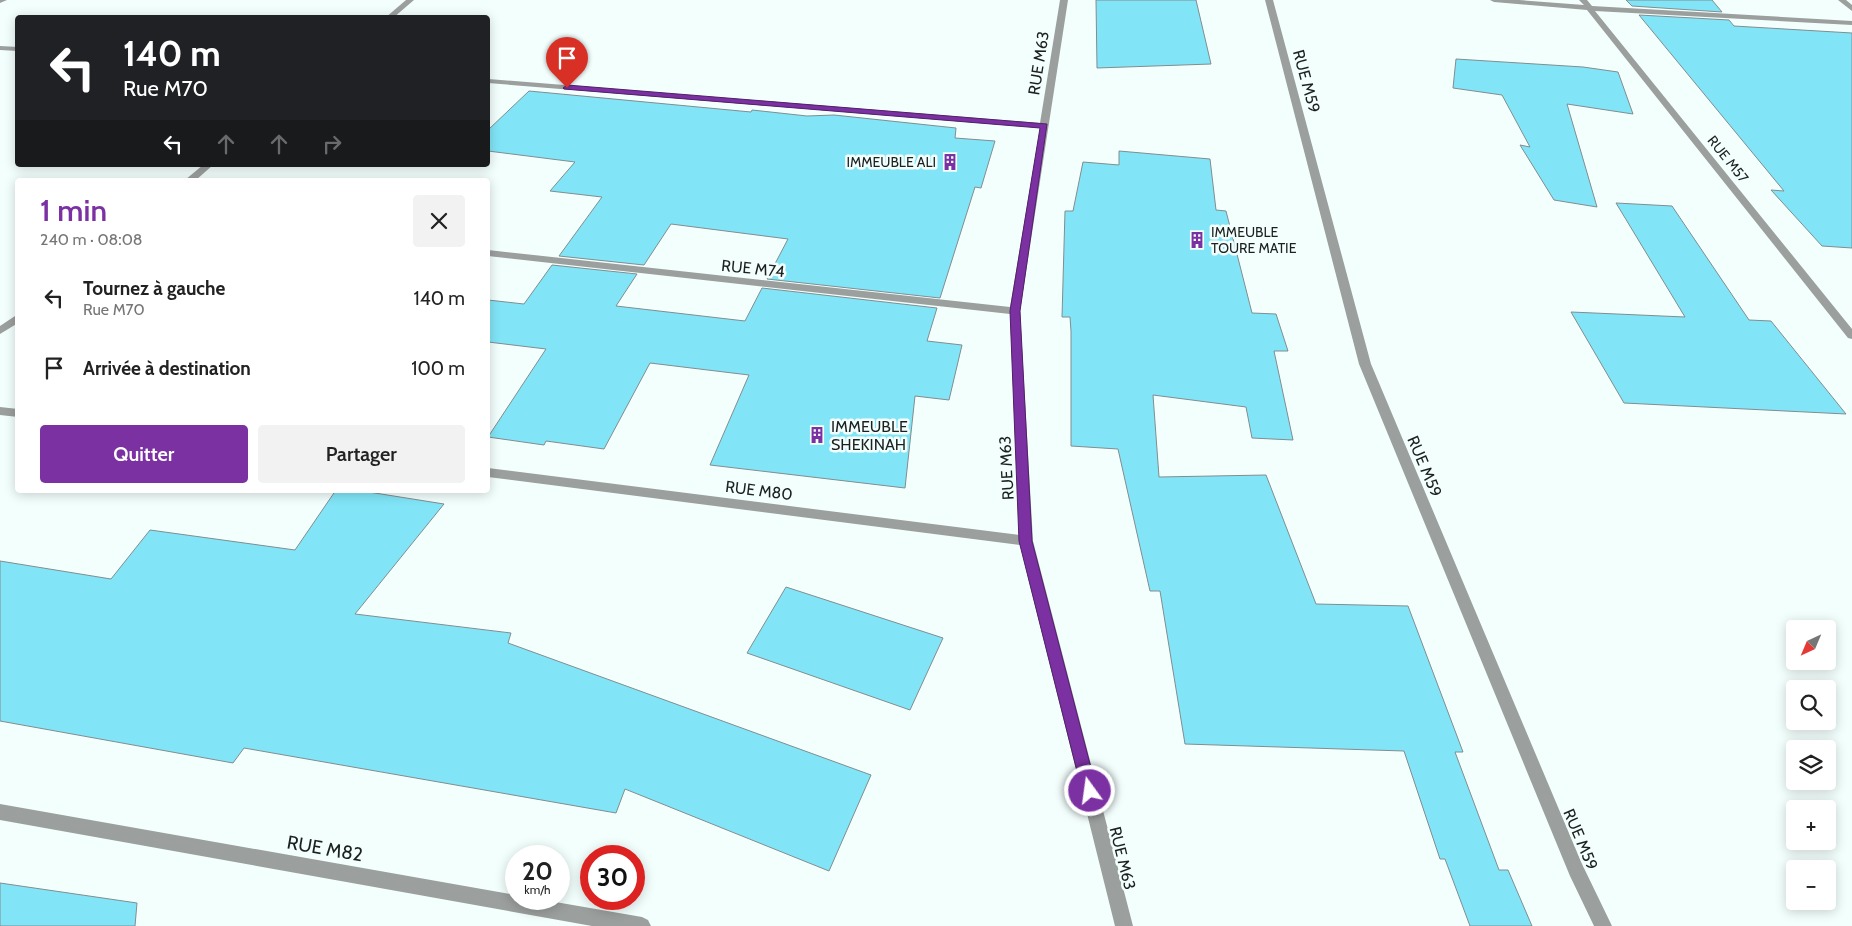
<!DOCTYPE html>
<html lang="fr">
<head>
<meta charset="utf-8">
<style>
	:root { --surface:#fff; --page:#f2f2f2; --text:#222; --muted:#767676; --accent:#7c31a3 }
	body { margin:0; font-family:Cabin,sans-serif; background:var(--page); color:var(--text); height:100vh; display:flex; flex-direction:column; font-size:19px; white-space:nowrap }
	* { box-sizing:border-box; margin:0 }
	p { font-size:16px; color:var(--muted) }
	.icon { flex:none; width:28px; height:28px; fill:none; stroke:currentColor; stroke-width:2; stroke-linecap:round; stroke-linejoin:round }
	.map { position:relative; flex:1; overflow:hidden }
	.drawer { position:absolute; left:15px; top:178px; width:475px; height:315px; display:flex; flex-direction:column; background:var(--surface); border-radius:5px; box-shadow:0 2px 12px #0003 }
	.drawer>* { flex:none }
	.banner { position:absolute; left:15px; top:15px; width:475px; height:152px; border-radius:5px; box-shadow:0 2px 12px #0003; background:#202124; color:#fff; overflow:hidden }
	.needle { width:32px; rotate:224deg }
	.buttons { position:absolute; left:1786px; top:620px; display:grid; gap:10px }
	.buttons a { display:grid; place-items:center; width:50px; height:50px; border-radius:5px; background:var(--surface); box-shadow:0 2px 12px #0003; font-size:25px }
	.speed { position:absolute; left:505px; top:845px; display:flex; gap:10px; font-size:25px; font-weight:700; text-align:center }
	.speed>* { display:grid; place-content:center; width:65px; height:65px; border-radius:50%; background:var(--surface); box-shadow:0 2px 12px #0003; line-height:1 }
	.speed small { font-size:12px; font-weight:400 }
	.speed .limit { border:8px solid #d22; background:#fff; color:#111 }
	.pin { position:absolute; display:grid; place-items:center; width:42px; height:42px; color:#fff; margin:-51px -21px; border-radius:50% 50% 50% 0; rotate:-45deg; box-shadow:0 0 5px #0007 }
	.pin .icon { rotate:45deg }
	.me { position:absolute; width:55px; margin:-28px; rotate:346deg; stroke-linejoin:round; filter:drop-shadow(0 0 4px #0008) }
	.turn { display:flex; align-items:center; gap:18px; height:105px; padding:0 25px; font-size:22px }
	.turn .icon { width:65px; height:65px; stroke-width:2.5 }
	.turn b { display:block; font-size:35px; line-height:42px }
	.lanes { display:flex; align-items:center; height:48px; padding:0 25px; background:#0003; justify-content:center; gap:25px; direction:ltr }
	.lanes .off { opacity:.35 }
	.round { display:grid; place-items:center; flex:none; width:52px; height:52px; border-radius:5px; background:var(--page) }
	.overview { display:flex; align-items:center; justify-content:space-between; height:85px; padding:0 25px }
	h1 { font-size:30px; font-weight:600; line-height:38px; color:var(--accent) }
	.primary-button { display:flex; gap:10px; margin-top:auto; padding:10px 25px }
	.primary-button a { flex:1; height:58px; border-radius:5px; background:var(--accent); color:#fff; font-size:20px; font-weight:600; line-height:58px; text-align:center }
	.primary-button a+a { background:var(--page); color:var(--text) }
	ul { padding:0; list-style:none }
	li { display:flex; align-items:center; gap:15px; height:70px; padding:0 25px }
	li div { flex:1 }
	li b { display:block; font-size:19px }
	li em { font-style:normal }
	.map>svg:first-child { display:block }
	.building { fill:#81e5f7; stroke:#818d90 }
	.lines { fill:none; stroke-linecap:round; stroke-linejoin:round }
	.minor { fill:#9b9f9d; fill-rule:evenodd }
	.route { fill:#7c31a3; stroke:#51206a }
	.labels { text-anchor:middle; stroke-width:5; stroke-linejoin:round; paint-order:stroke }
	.far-street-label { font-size:14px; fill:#1c2120; stroke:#f3fffd }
	.far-poi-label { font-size:14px; fill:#1c2120; stroke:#f3fffd; text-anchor:end }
	.street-label { font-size:16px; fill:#1c2120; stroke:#f3fffd }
	.poi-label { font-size:16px; fill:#1c2120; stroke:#f3fffd; text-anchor:start }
	.near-street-label { font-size:19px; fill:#1c2120; stroke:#f3fffd }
</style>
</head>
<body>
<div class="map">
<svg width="1852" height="926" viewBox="0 0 1852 926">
	<rect width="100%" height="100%" fill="#f3fffd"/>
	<!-- building -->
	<g class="building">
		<path d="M1096,0H1196L1211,64L1097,68Z"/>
		<path d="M1626,0H1712L1722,12L1632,6Z"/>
		<path d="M1639,15L1729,20L1734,26L1852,33V248L1822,246L1771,190L1784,191Z"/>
		<path d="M1456,59L1583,67L1618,72L1633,114L1567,104L1597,207L1554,200L1520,145L1530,147L1502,95L1453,88Z"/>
		<path d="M529,91L751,112L752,110L807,116L834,115L956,128L955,138L995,141L981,188L975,187L940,298L767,279L788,239L671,224L644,265L559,256L602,197L550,191L575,162L488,151V130Z"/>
		<path d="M1119,151L1210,159L1216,210L1226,211L1252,313L1276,314L1288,351H1274L1293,440L1252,438L1246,407L1153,395L1159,477L1266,475L1316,604L1408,606L1463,752H1455L1499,870H1508L1532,926H1470L1445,859H1440L1404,751L1185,744L1160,591H1150L1118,449L1071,446V331L1070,317H1062L1065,211H1073L1083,162L1119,165Z"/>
		<path d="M1616,203L1672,206L1749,320L1771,321L1846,414L1624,403L1571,312L1685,317Z"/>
		<path d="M552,265L637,274L616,306L745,321L762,288L937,308L927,341L962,345L949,400L915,396L905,488L710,465L749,375L650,363L604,449L546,441L544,445L488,437L546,349L488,342V300L524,304Z"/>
		<path d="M336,490H356L444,504L355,614L511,633L508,643L871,775L829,871L625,789L616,813L244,748L233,763L0,721V561L111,579L150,530L295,550Z"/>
		<path d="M786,587L943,638L910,710L747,653Z"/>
		<path d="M0,883L137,903L135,926H0Z"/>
	</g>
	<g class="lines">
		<!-- minor -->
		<g class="minor">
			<path d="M0,0H7L0,3Z"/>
			<path d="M406,0H414L393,18H385Z"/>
			<path d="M1060,0H1068L1020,311L1033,541L1133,926H1115L1020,545L488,477V468L1019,535L1010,314L488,256V250L1010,307L1040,128L488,83V79L1040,123Z"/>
			<path d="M1265,0H1273L1371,364L1582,864L1612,926H1594L1570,876L1359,364Z"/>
			<path d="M1490,0H1519L1584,5L1579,0H1587L1592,6L1852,21V25L1595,11L1852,329V339L1848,338L1587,10L1494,2Z"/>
			<path d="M1838,0H1846L1852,5V11Z"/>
			<path d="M0,46L18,47V51L0,50Z"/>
			<path d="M203,165H213L196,180H185Z"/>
			<path d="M18,314V323L0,334V326Z"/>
			<path d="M0,407L18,409V417L0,415Z"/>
			<path d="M0,804L516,895V899H538L642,917L648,920L651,926H592L0,820Z"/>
		</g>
	</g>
	<!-- route -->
	<path class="route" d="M567,85L1047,124L1020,311L1032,541L1097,791L1095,796L1090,798L1084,796L1082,791L1019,541L1010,311L1040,128L564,89L563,88Z"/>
	<!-- icons -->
	<defs>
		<g id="building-bare" transform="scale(1.35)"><path d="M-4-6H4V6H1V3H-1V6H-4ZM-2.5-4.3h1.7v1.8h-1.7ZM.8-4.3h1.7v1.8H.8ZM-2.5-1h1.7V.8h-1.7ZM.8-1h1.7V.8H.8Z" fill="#7c31a3" stroke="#f3fffd" stroke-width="2.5" paint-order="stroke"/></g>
	</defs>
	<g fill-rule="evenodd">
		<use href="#building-bare" x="950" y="162"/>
		<use href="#building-bare" x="1197" y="240"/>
		<use href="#building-bare" x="817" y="435"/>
	</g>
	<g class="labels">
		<!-- far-street labels -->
		<g class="far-street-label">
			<text transform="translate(1728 159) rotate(51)" y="5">RUE M57</text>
		</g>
		<!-- far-poi labels -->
		<g class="far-poi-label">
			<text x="936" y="167">IMMEUBLE ALI</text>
			<text x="1211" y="237" text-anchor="start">IMMEUBLE<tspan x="1211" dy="16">TOURE MATIE</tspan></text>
		</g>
		<!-- street labels -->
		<g class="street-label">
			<text transform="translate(1038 63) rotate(-81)" y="6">RUE M63</text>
			<text transform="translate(1307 81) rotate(75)" y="6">RUE M59</text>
			<text transform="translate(753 268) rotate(6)" y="6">RUE M74</text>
			<text transform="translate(1425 466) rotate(67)" y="6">RUE M59</text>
			<text transform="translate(1006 468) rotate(-93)" y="6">RUE M63</text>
			<text transform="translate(759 490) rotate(7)" y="6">RUE M80</text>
			<text transform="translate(1581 839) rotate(67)" y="6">RUE M59</text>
			<text transform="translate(1123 858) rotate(76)" y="6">RUE M63</text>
		</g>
		<!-- poi labels -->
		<g class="poi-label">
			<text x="831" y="432">IMMEUBLE<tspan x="831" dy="18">SHEKINAH</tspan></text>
		</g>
		<!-- near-street labels -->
		<g class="near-street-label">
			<text transform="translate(325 848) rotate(10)" y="7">RUE M82</text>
		</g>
	</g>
</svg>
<div class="buttons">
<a><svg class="needle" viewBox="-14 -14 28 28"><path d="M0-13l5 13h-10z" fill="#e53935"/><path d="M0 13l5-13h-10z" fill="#767676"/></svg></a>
<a><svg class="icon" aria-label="search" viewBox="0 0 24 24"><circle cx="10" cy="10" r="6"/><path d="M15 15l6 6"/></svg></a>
<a><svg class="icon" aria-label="layers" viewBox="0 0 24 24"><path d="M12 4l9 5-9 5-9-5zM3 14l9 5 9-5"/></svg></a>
<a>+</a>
<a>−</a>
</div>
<div class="speed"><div>20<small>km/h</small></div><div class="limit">30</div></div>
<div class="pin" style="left:567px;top:88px;background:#d93025"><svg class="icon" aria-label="arrive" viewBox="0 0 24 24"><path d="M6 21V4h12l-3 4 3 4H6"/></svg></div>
<svg class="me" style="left:1090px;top:791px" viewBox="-20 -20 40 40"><circle r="17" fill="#7c31a3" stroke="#fff" stroke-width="3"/><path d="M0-11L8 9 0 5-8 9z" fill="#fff"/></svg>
<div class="banner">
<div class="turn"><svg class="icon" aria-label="left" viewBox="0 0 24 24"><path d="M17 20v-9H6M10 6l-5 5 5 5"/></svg><div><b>140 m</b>Rue M70</div></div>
<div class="lanes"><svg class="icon" aria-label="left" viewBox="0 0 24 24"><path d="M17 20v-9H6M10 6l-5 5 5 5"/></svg><svg class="icon off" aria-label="ahead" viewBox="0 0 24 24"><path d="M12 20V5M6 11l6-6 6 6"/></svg><svg class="icon off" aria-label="ahead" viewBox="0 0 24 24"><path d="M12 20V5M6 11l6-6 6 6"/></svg><svg class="icon off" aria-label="right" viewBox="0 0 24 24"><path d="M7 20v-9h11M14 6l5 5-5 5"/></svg></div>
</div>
<section class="drawer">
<div class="overview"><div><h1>1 min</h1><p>240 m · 08:08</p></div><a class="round"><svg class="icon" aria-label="close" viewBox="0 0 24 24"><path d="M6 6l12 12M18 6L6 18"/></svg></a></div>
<ul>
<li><svg class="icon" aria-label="left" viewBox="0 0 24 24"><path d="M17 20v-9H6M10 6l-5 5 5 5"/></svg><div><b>Tournez à gauche</b><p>Rue M70</p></div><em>140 m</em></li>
<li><svg class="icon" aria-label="arrive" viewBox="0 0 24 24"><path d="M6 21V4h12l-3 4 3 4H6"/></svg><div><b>Arrivée à destination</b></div><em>100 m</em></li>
</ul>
<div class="primary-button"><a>Quitter</a><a>Partager</a></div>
</section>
</div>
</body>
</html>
